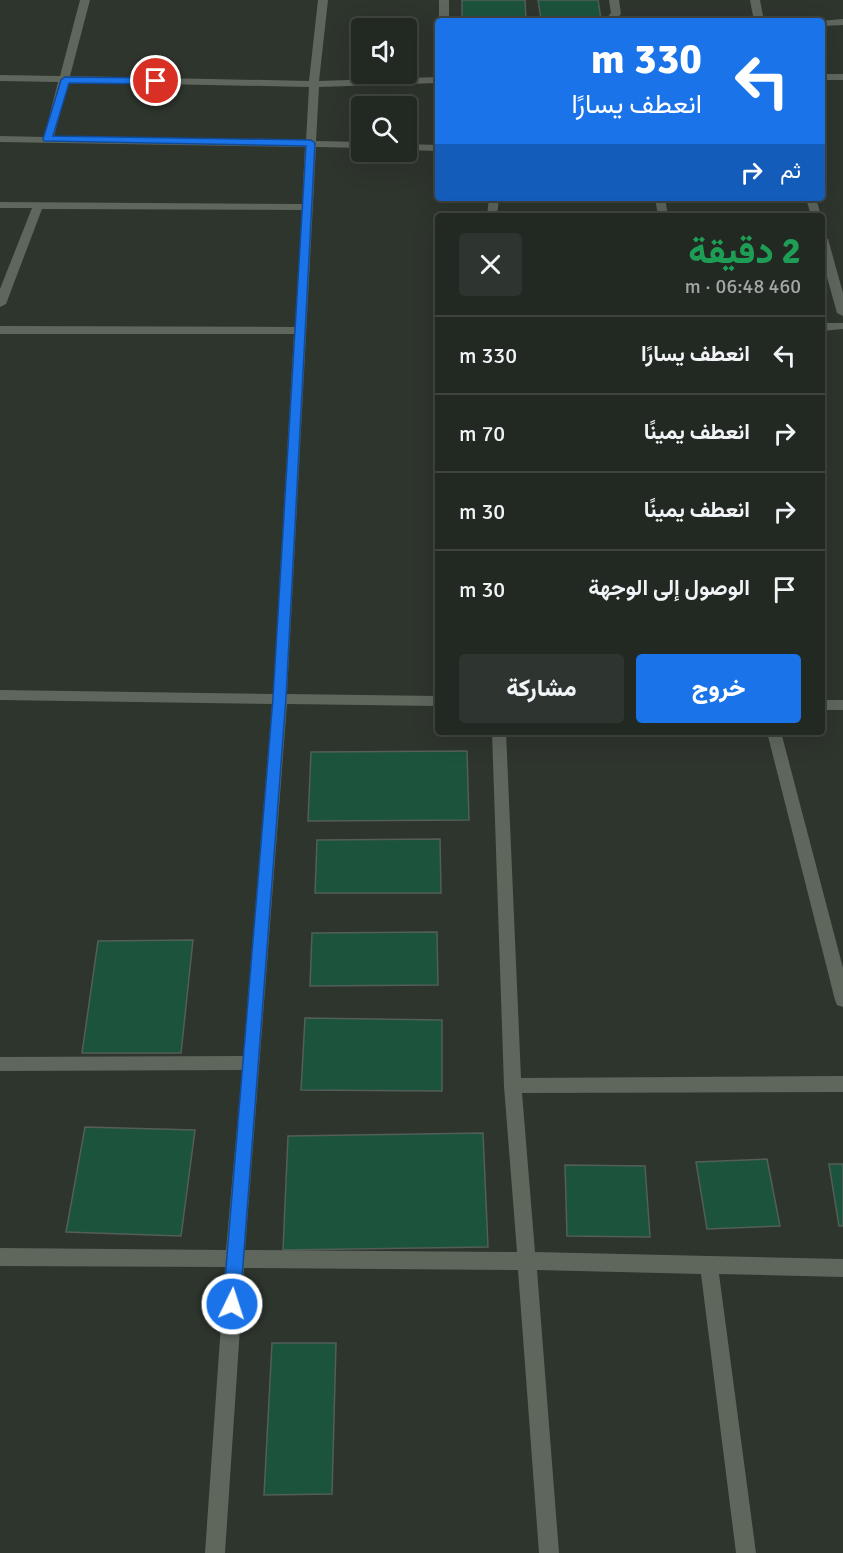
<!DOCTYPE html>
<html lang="ar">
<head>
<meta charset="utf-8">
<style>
	:root { --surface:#222822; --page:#2e342f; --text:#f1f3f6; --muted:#a2a6a5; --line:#3f4440; --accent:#1a73e8 }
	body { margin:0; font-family:Signika,Vazirmatn,sans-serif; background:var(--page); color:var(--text); direction:rtl; height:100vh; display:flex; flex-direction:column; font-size:22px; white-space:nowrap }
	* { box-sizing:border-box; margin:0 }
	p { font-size:20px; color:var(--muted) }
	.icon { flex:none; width:33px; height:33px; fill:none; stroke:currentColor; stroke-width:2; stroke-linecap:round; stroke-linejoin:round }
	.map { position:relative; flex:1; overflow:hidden; direction:ltr }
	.panel { position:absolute; left:435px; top:213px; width:390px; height:522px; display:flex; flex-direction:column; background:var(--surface); border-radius:6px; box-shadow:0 6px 24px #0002,0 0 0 2px var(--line); direction:rtl }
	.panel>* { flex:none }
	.top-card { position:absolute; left:435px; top:18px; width:390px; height:183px; border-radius:6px; box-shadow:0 6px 24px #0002,0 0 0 2px var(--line); direction:rtl; background:#1a73e8; color:#fff; overflow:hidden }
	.tools { position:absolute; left:351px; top:18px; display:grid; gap:12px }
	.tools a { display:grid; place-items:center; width:66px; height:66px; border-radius:6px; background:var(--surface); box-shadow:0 6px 24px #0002,0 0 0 2px var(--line); font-size:30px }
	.pin { position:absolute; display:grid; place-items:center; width:51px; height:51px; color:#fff; margin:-26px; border:3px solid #fff; border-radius:50%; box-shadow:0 2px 6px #0007 }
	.me { position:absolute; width:66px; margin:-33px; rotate:4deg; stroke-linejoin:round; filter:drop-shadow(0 0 4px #0008) }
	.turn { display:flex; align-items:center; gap:21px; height:126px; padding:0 24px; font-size:27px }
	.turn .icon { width:78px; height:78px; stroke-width:2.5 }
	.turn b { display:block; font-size:42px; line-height:51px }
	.then { display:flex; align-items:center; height:57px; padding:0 24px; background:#0003; gap:12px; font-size:22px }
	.round { display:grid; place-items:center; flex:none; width:63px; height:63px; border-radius:6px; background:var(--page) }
	.head { display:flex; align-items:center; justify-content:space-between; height:102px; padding:0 24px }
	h1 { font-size:36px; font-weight:800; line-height:45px; color:#1e9e55 }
	.action { display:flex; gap:12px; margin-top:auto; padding:12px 24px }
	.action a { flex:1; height:69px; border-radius:6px; background:var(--accent); color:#fff; font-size:24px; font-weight:800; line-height:69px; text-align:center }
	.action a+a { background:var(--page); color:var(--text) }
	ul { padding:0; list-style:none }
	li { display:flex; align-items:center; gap:18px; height:78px; padding:0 24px; border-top:2px solid var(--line) }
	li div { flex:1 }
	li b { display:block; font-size:22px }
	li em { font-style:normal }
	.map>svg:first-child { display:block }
	.building { fill:#1c533c; stroke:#535e58; stroke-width:1.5 }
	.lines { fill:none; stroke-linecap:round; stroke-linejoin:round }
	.minor { fill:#5f675d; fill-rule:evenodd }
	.route { fill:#1a73e8; stroke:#114b97; stroke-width:1.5 }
</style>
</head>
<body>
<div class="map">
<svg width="843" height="1553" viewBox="0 0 843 1553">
	<rect width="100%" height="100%" fill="#2e352d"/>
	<!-- building -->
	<g class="building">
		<path d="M462,0H525L526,20L462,21Z"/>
		<path d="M538,0H598L601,19H541Z"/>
		<path d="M467,751L469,820L308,821L311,752Z"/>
		<path d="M440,839L441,893H315L317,840Z"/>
		<path d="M437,932L438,985L310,986L312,933Z"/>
		<path d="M193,940L181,1053H82L98,941Z"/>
		<path d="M305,1018L442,1020V1091L301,1090Z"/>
		<path d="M85,1127L195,1130L181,1236L66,1232Z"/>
		<path d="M483,1133L488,1247L283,1250L288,1136Z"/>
		<path d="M767,1159L780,1226L707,1229L696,1162Z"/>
		<path d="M829,1164H843V1226H839Z"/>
		<path d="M565,1165L645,1166L650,1237L567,1236Z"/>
		<path d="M272,1343H336L332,1494L264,1495Z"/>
	</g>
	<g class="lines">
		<!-- minor -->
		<g class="minor">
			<path d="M80,0H90L70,76L309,81L318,0H328L319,81L438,77V83L319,87L316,141L362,142V148L316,147L287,694L438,696V706L287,704L245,1250L517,1252L504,1086L492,732H506L521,1078L843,1076V1092L522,1093L535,1252L843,1259V1277L719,1274L756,1553H736L701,1274L537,1270L559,1553H539L518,1270L244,1268L225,1553H205L225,1267L0,1266V1248L226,1250L242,1070L0,1071V1057L243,1056L272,704L0,700V690L273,694L294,334H0V326L295,327L302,210L42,209L6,304L0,307V289L32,208H0V202L302,204L305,147L0,142V136L44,137L58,82L0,81V75L60,76ZM68,82L309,87L306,141L54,137Z"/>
			<rect x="439" y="0" width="10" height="21"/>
			<path d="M609,0H619L621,14L614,21H604L611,13Z"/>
			<path d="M750,0H760L764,21H754Z"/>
			<path d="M843,19V25L822,26V21H819Z"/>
			<rect x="822" y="74" width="21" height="6"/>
			<path d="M406,144L438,145V151L406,150Z"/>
			<path d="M489,198H499L497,216H487Z"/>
			<path d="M655,198H665L668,216H658Z"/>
			<path d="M806,198H816L821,216H811Z"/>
			<path d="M822,236L828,239L843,293V316L837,313L822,259Z"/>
			<path d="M822,323H843V329L822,331Z"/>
			<rect x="822" y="700" width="21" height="10"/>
			<path d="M767,732H781L843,968V1007L837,1005L835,1000Z"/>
		</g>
	</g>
	<!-- route -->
	<path class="route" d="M65,77L156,78L160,81L156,84L69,83L53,136L311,140L315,143L286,698L240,1304L238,1310L232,1312L226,1310L223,1304L273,698L306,146L44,141L43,139L61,80Z"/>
</svg>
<div class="tools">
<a><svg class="icon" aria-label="sound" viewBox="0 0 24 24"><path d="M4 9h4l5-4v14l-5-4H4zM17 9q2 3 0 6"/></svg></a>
<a><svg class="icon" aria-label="search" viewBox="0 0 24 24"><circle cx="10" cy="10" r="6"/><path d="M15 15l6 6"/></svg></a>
</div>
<div class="pin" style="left:156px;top:81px;background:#d93025"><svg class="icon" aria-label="arrive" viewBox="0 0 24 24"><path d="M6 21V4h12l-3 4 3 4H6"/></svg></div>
<svg class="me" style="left:232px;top:1304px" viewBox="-20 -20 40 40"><circle r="17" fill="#1a73e8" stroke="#fff" stroke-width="3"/><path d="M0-11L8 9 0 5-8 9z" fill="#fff"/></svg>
<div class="top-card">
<div class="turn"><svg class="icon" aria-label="left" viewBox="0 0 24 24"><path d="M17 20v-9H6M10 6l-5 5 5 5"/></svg><div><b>330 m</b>انعطف يسارًا</div></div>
<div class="then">ثم<svg class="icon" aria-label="right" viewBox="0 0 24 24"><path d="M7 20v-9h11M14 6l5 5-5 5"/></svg></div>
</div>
<section class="panel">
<div class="head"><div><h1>2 دقيقة</h1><p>460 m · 06:48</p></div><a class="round"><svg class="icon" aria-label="close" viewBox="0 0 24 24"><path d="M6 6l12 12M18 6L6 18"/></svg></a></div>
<ul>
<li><svg class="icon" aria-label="left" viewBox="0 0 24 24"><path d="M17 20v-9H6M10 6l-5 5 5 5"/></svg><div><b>انعطف يسارًا</b></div><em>330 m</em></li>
<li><svg class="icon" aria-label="right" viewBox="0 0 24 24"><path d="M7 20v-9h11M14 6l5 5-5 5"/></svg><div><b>انعطف يمينًا</b></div><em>70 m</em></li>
<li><svg class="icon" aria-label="right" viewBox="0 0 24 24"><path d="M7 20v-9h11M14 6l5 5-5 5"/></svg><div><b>انعطف يمينًا</b></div><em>30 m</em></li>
<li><svg class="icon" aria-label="arrive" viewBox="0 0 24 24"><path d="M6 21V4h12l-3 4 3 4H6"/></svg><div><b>الوصول إلى الوجهة</b></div><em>30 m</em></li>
</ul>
<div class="action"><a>خروج</a><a>مشاركة</a></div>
</section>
</div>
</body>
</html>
